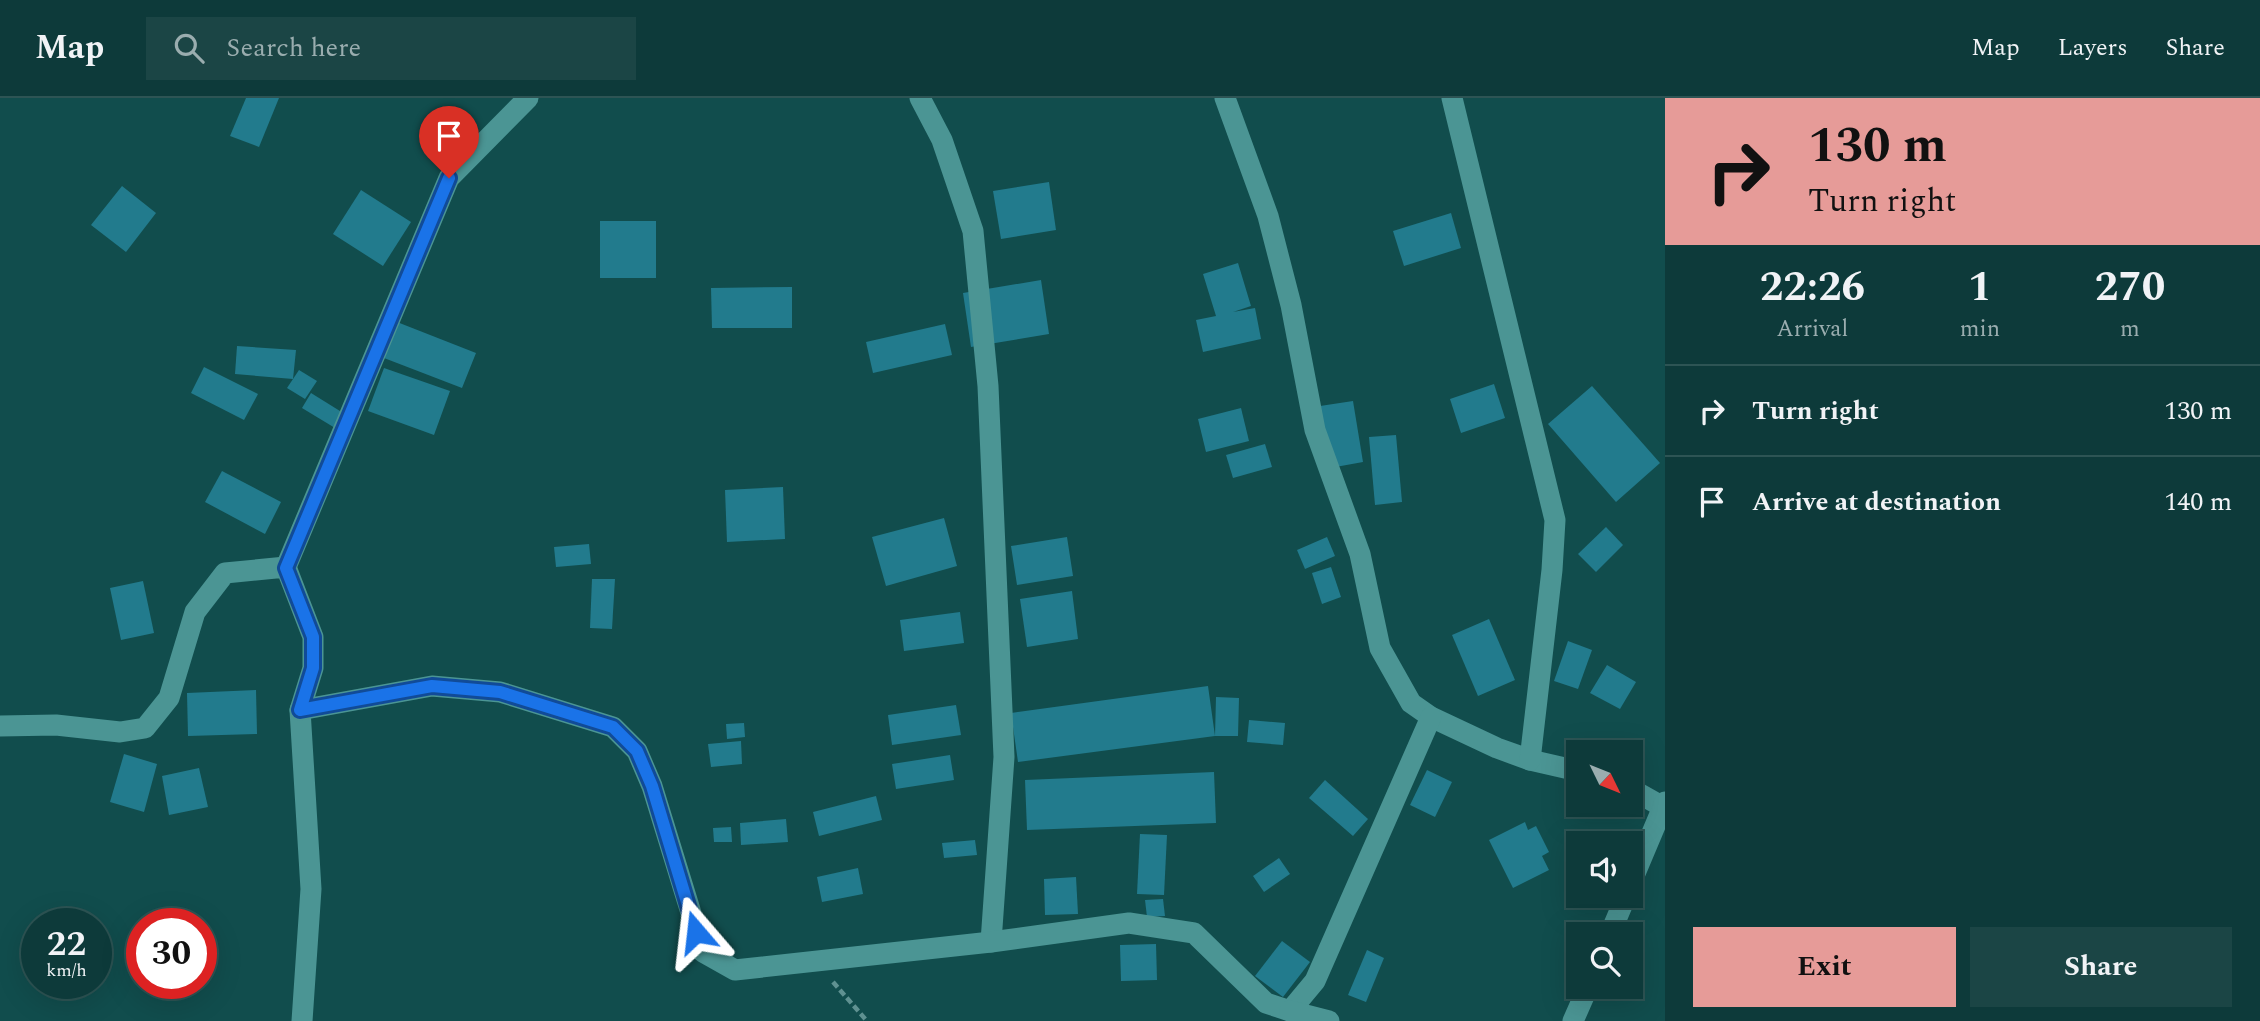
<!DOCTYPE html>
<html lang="en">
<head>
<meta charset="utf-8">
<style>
	:root { --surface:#0d3a3a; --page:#1b4545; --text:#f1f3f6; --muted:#9aadaf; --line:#2d5454; --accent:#e69b98 }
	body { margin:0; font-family:Spectral,serif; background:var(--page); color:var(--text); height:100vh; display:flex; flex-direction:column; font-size:26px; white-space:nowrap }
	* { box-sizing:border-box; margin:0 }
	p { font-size:23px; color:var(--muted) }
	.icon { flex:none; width:38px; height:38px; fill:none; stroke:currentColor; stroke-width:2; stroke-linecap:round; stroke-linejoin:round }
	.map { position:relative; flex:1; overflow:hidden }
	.sheet { display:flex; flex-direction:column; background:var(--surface); width:595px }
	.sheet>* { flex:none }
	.banner { background:#e69b98; color:#111; overflow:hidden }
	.needle { width:46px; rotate:133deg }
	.tools { position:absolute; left:1566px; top:642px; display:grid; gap:14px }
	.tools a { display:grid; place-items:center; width:77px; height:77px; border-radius:0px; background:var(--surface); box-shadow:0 7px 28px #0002,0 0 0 2px var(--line); font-size:35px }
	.speed { position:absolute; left:21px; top:810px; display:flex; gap:14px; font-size:35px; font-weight:700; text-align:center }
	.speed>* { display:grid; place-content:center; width:91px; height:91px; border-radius:50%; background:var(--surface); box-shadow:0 7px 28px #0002,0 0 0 2px var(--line); line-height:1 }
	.speed small { font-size:18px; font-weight:400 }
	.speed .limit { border:10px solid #d22; background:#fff; color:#111 }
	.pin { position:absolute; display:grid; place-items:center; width:60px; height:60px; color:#fff; margin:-72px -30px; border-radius:50% 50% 50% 0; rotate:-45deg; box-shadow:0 0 7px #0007 }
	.pin .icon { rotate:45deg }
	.me { position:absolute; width:77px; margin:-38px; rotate:343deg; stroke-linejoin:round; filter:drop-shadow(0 0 5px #0008) }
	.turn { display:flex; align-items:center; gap:24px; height:147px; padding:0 28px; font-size:32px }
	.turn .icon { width:91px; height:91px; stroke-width:2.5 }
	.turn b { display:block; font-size:49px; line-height:60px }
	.eta { display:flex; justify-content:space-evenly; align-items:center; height:119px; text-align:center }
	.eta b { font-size:42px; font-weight:700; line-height:49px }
	.button { display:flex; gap:14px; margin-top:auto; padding:14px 28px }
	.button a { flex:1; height:80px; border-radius:0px; background:var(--accent); color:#111; font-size:28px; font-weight:700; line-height:80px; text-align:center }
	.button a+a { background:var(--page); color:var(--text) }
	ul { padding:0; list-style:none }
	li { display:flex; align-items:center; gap:21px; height:91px; padding:0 28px; border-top:2px solid var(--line) }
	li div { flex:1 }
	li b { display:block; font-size:26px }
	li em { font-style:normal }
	header { display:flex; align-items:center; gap:42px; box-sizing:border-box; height:98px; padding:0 35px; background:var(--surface); border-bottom:2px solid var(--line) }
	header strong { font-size:33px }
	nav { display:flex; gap:38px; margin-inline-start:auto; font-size:24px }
	.search { width:490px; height:63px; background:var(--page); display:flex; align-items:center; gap:18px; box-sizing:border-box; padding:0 24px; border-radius:0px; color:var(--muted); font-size:26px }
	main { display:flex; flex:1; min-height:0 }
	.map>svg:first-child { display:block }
	.building { fill:#227b8d }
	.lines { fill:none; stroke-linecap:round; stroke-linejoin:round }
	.path { stroke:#5f9191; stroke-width:4.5; stroke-dasharray:7 3.5; stroke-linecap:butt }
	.minor { stroke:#4b9594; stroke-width:21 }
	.route-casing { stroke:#114b97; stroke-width:18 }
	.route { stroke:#1a73e8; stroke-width:12 }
</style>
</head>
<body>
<header>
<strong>Map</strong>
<div class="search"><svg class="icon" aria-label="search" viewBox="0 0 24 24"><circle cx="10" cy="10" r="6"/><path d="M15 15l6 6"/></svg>Search here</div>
<nav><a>Map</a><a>Layers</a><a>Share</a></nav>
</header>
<main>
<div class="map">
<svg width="1665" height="923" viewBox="0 0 1665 923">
	<rect width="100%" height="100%" fill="#114d4d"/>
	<!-- building -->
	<g class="building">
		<path d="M246,0H279L259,49L230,38Z"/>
		<path d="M1049,84L1056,132L1001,141L993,93Z"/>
		<path d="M122,88L156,115L126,154L91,127Z"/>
		<path d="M361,92L411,124L383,168L333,136Z"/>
		<path d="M1451,115L1461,150L1404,168L1393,133Z"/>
		<rect x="600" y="123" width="56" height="57"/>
		<path d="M1238,165L1251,208L1233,214L1255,210L1261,241L1203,254L1196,222L1216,218L1203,176Z"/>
		<path d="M1041,182L1049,236L971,249L963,195Z"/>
		<path d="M792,189V230H712L711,190Z"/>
		<path d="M397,224L476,255L462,290L384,260Z"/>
		<path d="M945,226L952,257L873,275L866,244Z"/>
		<path d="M237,248L296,252L293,281L235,276Z"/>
		<path d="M204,269L258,296L244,322L191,295Z"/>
		<path d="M384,270L450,293L434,337L368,313Z"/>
		<path d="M299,272L317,283L305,301L287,290Z"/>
		<path d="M1494,286L1505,320L1461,335L1450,301Z"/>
		<path d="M1592,288L1660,365L1616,404L1548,326Z"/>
		<path d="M311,295L348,318L340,333L302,310Z"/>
		<path d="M1353,303L1363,364L1330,370L1320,308Z"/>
		<path d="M1241,310L1249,343L1206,354L1198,321Z"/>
		<path d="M1396,337L1402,404L1375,407L1369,339Z"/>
		<path d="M1265,346L1272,369L1233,380L1226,357Z"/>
		<path d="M222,373L281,404L265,436L205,404Z"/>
		<path d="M783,389L785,441L727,444L725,392Z"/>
		<path d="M944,420L957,468L886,488L872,439Z"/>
		<path d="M1606,429L1623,447L1596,474L1578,456Z"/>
		<path d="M1067,439L1073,478L1017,487L1011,448Z"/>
		<path d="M1327,439L1335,458L1305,471L1297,452Z"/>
		<path d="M589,446L591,466L556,469L554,449Z"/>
		<path d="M1331,469L1341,499L1322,506L1312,475Z"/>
		<path d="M592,481H615L612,531L590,530Z"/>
		<path d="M143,483L154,535L121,542L110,490Z"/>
		<path d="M1072,493L1078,541L1027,549L1020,501Z"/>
		<path d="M960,514L964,545L904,553L900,522Z"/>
		<path d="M1489,521L1515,582L1478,598L1452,537Z"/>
		<path d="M1568,543L1592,552L1578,591L1554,583Z"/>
		<path d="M1607,567L1636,584L1620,611L1590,595Z"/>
		<path d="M1208,588L1215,638L1216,599L1239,600L1238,638H1215L1018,664L1011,615Z"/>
		<path d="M256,592L257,636L188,638L187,595Z"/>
		<path d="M956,607L961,637L892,647L888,617Z"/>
		<path d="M1249,622L1285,625L1283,647L1247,644Z"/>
		<path d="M744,625L745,639L727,641L726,626Z"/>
		<path d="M741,643L742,666L711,669L708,646Z"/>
		<path d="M124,656L157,666L144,714L110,704Z"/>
		<path d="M950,657L954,682L896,691L892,666Z"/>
		<path d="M199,670L208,709L169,717L162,678Z"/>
		<path d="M1427,672L1452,684L1435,719L1410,707Z"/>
		<path d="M1214,674L1216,725L1027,732L1025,682Z"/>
		<path d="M1325,682L1368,721L1353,738L1309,700Z"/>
		<path d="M876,698L882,722L819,738L813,714Z"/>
		<path d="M786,721L788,744L741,747L740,725Z"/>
		<path d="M1525,724L1528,732L1536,728L1549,754L1542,758L1549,772L1513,790L1489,742Z"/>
		<path d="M731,729L732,744H714L713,730Z"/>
		<path d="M1140,736L1167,737L1164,797L1137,796Z"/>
		<path d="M975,742L977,757L944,760L942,745Z"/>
		<path d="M1279,760L1290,776L1264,794L1253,778Z"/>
		<path d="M858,770L863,796L822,804L817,779Z"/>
		<path d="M1076,779L1078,816L1045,817L1044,781Z"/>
		<path d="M1163,801L1165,818L1147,819L1145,802Z"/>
		<path d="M1282,843L1310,864L1283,899L1255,878Z"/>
		<path d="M1156,846L1157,882L1121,883L1120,847Z"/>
		<path d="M1367,852L1384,860L1366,904L1348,897Z"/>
	</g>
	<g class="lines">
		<!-- path -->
		<path class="path" d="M833,884L867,923"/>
		<!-- minor -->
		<g class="minor">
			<path d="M920,0L942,42L973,133L988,288L1004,659L991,844"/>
			<path d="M1225,0L1268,118L1291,207L1315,332L1360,456L1380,550L1411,605L1431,619L1497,650L1530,662L1578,673"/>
			<path d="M1452,0L1555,422L1552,472L1530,662"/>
			<path d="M286,469L449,80L528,0"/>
			<path d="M300,612L311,791L302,923"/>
			<path d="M0,628L56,627L120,634L145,630L169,600L195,514L225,475L286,469L313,539V570L300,612L432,588L500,594L613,629L637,653L652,688L703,854L735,872L991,844L1129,825L1194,835L1266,905L1290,913L1315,883L1431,619"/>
			<path d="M1631,691L1665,710"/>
			<path d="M1631,785L1665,704"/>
			<path d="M1610,836L1626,798"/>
			<path d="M1290,913L1329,923"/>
			<path d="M1573,923L1588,889"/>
		</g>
	</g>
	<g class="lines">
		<!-- route casing -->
		<g class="route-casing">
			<path id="route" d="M449,80L286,470L313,539V570L300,612L432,588L500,594L613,629L637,653L652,688L696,834"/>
		</g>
		<!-- route -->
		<use href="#route" class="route"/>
	</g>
</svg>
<div class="tools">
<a><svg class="needle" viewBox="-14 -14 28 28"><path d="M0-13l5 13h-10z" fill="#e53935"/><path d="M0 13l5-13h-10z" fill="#9aadaf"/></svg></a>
<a><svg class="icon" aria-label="sound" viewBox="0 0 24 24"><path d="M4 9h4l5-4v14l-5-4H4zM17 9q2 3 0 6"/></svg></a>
<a><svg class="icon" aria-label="search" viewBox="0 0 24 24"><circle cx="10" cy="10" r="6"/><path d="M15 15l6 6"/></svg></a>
</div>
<div class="speed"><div>22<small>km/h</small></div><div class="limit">30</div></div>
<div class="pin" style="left:449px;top:80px;background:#d93025"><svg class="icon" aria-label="arrive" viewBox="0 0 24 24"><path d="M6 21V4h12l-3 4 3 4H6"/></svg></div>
<svg class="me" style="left:696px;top:834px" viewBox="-20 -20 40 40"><path d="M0-17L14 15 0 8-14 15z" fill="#1a73e8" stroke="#fff" stroke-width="4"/></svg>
</div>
<section class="sheet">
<div class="banner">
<div class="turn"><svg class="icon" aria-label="right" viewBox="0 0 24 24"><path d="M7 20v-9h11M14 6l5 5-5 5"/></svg><div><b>130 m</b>Turn right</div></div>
</div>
<div class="eta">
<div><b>22:26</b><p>Arrival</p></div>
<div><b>1</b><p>min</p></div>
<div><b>270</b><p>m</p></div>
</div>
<ul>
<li><svg class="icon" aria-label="right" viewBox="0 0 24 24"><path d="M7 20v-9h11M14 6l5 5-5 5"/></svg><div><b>Turn right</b></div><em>130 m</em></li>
<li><svg class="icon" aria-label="arrive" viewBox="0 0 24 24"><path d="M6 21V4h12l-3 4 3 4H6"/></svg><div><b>Arrive at destination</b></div><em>140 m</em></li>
</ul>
<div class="button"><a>Exit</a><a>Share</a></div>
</section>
</main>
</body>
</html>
